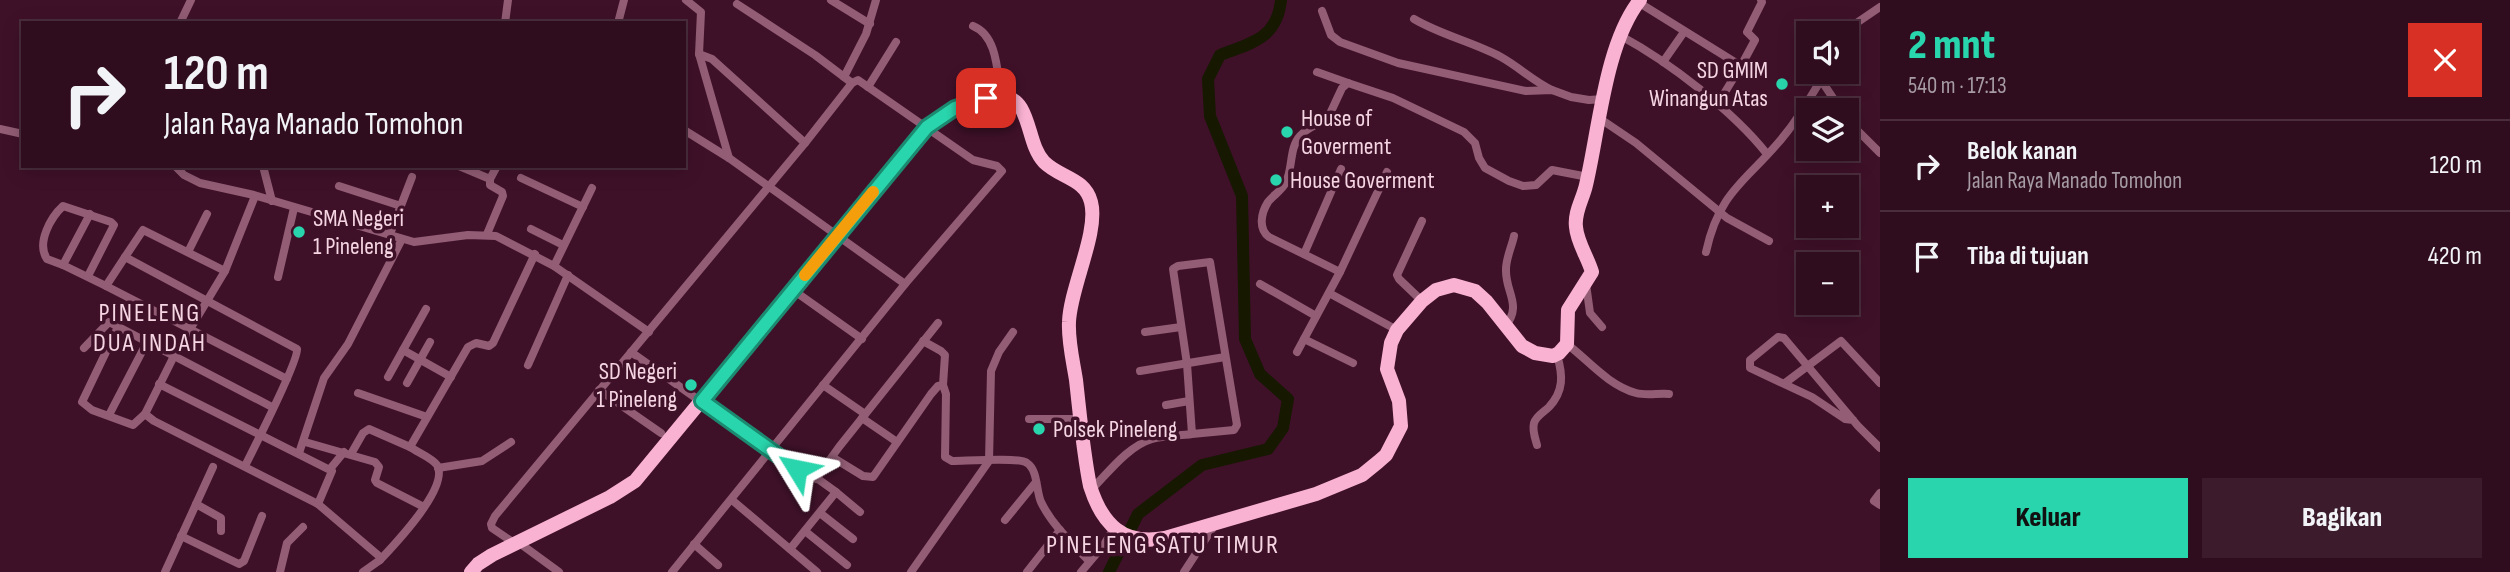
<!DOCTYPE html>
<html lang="id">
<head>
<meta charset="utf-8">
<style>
	:root { --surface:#2f0d1f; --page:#3b1b2c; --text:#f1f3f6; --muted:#a79ca4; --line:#4a2d3d; --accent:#29d5ac }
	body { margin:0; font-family:"Sofia Sans Condensed",sans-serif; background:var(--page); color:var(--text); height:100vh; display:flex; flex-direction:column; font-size:26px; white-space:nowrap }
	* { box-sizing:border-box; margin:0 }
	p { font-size:23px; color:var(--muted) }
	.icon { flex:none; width:38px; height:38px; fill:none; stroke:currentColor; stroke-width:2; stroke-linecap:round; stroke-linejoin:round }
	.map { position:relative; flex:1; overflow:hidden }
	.panel { display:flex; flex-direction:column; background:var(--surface); width:630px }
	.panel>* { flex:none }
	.guide { position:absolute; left:21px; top:21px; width:665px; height:147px; border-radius:0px; box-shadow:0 4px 18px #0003,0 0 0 2px var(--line); background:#2f0d1f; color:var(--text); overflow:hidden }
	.tools { position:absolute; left:1796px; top:21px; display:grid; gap:14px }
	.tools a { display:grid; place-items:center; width:63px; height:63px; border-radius:0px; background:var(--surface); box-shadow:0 4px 18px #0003,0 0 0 2px var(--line); font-size:35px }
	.pin { position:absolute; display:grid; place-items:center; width:60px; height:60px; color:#fff; margin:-30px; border-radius:14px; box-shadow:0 4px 10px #0006 }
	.me { position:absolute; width:77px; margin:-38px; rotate:305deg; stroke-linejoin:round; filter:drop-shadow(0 0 5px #0008) }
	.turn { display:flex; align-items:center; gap:24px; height:147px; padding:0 28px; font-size:32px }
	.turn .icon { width:91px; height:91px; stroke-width:2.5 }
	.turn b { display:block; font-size:49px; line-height:60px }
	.round { display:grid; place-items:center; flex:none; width:74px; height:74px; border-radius:0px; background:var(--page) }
	.overview { display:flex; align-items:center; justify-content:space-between; height:119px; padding:0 28px }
	h1 { font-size:42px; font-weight:800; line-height:52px; color:var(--accent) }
	.primary-button { display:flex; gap:14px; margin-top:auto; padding:14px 28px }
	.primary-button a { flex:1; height:80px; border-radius:0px; background:var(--accent); color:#111; font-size:28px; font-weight:800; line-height:80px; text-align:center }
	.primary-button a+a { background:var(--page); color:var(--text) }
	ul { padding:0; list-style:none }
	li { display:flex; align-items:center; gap:21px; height:91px; padding:0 28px; border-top:2px solid var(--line) }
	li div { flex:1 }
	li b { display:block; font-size:26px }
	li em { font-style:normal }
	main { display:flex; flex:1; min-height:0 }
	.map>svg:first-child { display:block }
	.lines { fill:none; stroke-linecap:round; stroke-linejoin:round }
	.river { stroke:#171800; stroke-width:12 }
	.minor { stroke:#925d75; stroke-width:8 }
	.trunk { stroke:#fab2d2; stroke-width:14 }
	.route-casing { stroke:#1b8a70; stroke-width:18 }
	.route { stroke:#29d5ac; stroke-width:12 }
	.slow { stroke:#f59e0b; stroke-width:12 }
	.poi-dot { fill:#29d5ac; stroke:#3f1129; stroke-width:2.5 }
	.labels { text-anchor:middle; stroke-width:7; stroke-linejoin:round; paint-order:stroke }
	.poi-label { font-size:24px; fill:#f5d5e2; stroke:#3f1129; text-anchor:start }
	.neighbourhood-label { font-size:26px; letter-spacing:2px; fill:#f5d5e2; stroke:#3f1129 }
</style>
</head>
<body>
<main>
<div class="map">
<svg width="1880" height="572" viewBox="0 0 1880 572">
	<rect width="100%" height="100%" fill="#3f1129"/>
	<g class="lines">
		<!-- river -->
		<path class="river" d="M1109,572L1138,514L1202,465L1268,449L1283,428L1288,399L1260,374L1245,339L1242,196L1210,116L1208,79L1220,55C1251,43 1277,39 1281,0"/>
		<!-- minor -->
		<g class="minor">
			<path d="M686,0L701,12L699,54"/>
			<path d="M831,0L870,24"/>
			<path d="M1638,2L1741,66L1755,40L1747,32L1762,2L1761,0"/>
			<path d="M737,4L815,55L852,83"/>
			<path d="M1322,11L1331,35L1340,42L1398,63L1526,91L1552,90L1571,97L1589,100L1603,99"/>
			<path d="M1414,19C1441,35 1473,42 1501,57C1519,67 1533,81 1552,90"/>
			<path d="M180,23L191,0"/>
			<path d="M505,23L508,0"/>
			<path d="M618,23L624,0"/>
			<path d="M973,26C998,36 997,73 1001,95"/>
			<path d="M1621,36C1669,62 1733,111 1767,154"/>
			<path d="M1846,38L1855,24L1880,7"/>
			<path d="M1663,62L1684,32"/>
			<path d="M1317,72L1348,83"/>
			<path d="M844,77L866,34L876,0"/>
			<path d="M1821,80L1841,110"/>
			<path d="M868,87L896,42"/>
			<path d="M1717,105L1741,66"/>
			<path d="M1599,118L1636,143L1727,218L1769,241"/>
			<path d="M1846,119L1880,153"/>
			<path d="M0,129L23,134"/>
			<path d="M684,130L729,158L905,284"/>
			<path d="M729,158L699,54L712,59L805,143"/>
			<path d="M175,166L184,175L200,183L254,195L414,242L468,235L496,236L554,266L649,332"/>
			<path d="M263,166L272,201"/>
			<path d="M459,166L490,179V185L502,192L503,196L487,234"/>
			<path d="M521,178L583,207"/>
			<path d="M490,179L497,166"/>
			<path d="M339,186L401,206"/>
			<path d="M255,196L225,271L174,356L145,414L154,421L318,504L379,556L380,560L363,572"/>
			<path d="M90,214L63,265L106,286"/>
			<path d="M531,229L563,245"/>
			<path d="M390,234L412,177"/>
			<path d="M188,252L207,214"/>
			<path d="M1706,252C1720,187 1751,179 1787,132C1802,113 1813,92 1826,72"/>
			<path d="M1304,254L1341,169"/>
			<path d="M125,257L143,230L225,271"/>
			<path d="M63,265L47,259C36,243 51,217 63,206L111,222L114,225L88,276"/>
			<path d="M554,266L592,188"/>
			<path d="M1340,272L1269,237C1258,229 1261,213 1268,202C1273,195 1282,191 1286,182C1293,168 1289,148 1300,136C1308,127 1319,124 1328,118L1342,88L1348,83L1393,98L1464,132L1475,143L1479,158L1485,168L1509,181L1523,186L1536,185L1552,170L1588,177"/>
			<path d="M278,277L294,208"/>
			<path d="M1260,284L1316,316"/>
			<path d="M1586,284L1590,313L1602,327"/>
			<path d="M793,290L862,339"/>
			<path d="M1329,293L1397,330"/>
			<path d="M1422,301L1399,279L1397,275L1422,221"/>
			<path d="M426,309L403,350L451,377"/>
			<path d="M118,327L82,402L92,410L133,425L145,414"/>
			<path d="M1505,327C1523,304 1505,293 1506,269C1506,258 1512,246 1514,236"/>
			<path d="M1145,332L1181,327"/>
			<path d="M1304,339L1353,363"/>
			<path d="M923,341L941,351L945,355L943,385"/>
			<path d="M1567,344C1589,361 1608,385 1636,393C1647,396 1658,393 1669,394"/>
			<path d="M84,348L109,322L272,407"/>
			<path d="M631,352L783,460L816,479L839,447L938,323"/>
			<path d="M1297,352L1340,272L1387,172"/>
			<path d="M528,365L568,275"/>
			<path d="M1140,371L1225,357"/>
			<path d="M388,377L403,350"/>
			<path d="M407,383L430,342"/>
			<path d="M1785,383L1841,341L1880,383"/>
			<path d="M159,384L332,471L318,504"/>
			<path d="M823,385L865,414"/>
			<path d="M599,390L661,433"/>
			<path d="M358,393L427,417"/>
			<path d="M1166,405L1189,401"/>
			<path d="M109,415L147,342"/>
			<path d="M862,418L897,442"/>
			<path d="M1029,419H1081"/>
			<path d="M1853,420L1845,419L1812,397L1750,368V360L1778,337L1784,338L1858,426L1880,448"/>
			<path d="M305,442L375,462L379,467L375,480L377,483L424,507"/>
			<path d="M1537,445C1535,438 1532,430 1534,423C1536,416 1544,412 1549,407C1564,391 1563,375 1557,355"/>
			<path d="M299,453L324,378L348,344L402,239"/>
			<path d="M351,454L363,433L369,429L410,447"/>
			<path d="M832,457L863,476L873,477L931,394L938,386L943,385L946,394L945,457L952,461C966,461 1019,457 1027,463C1038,470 1036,491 1041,502C1052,525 1072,543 1089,561"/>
			<path d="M245,466C254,448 299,360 297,349L125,257L106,286L287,379"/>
			<path d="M438,468L482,461L511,442"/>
			<path d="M330,469L344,452"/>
			<path d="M818,479L836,492"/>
			<path d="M1091,490C1108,473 1128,446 1152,439C1164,435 1179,436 1192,434L1187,364L1173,269L1178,266L1210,262L1237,425L1234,430L1192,434"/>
			<path d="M1880,493L1874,501L1880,505"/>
			<path d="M732,500L817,572"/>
			<path d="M196,504L221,518V531"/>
			<path d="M820,513L853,539"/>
			<path d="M1005,520L1036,482"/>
			<path d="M805,531L847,565"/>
			<path d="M181,536L239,564L244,561L262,516"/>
			<path d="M518,542L559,572"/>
			<path d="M514,543L492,528L491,524L495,516L805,143L852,83L858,80L973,160L997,166L1002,171L905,284L672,572"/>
			<path d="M694,544L718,565"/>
			<path d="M790,549L836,492L860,512"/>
			<path d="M380,560C394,545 450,487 437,465C432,458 417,452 410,447L468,347L476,343L489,346L493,343L535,254"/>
			<path d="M165,572L213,467"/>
			<path d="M280,572L287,543L303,527"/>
			<path d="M911,572L989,461L991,371L999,352L1013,332"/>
			<path d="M1027,572L1060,530"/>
			<path d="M1081,572L1103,546L1114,528"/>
			<path d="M1184,572L1214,526"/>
		</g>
		<!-- trunk -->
		<path class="trunk" d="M471,572L478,564L492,555L610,497L635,481L927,127C946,111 1003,78 1021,108C1031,125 1031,148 1044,162C1060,178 1085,178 1091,202C1099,232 1070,288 1069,322C1068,341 1073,361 1076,380C1080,415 1083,451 1090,486C1102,524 1123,546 1165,538L1316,494L1362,475L1378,462L1386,455L1401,426L1399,401L1387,369L1391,343L1397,330L1422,301L1436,290L1454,285L1475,291L1487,302L1522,346L1535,353L1553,356L1559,353L1567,344L1568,310L1592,272C1588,258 1577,242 1576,227C1574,212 1583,199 1586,185C1599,131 1605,44 1640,0"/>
	</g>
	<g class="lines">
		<!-- route casing -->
		<g class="route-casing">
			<path id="route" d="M797,469L702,401L927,127L955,108L986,98"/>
		</g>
		<!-- route -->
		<use href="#route" class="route"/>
		<!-- slow -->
		<path class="slow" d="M805,275L873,192"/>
	</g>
	<!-- markers -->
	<g class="poi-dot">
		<circle cx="1782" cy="84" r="7"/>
		<circle cx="1287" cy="132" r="7"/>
		<circle cx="1276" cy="180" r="7"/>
		<circle cx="299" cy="232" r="7"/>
		<circle cx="691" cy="385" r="7"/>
		<circle cx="1039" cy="429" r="7"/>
	</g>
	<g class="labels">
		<!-- poi labels -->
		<g class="poi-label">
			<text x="1768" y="78" text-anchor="end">SD GMIM<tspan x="1768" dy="28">Winangun Atas</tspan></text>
			<text x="1301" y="126">House of<tspan x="1301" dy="28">Goverment</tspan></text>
			<text x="1290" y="188">House Goverment</text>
			<text x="313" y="226">SMA Negeri<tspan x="313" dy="28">1 Pineleng</tspan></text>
			<text x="677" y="379" text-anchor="end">SD Negeri<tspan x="677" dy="28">1 Pineleng</tspan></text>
			<text x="1053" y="437">Polsek Pineleng</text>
		</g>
		<!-- neighbourhood labels -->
		<g class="neighbourhood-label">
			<text x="150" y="321">PINELENG<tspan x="150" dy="30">DUA INDAH</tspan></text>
			<text x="1163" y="553">PINELENG SATU TIMUR</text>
		</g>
	</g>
</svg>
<div class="tools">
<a><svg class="icon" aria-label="sound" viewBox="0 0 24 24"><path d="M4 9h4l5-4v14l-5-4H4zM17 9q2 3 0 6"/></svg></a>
<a><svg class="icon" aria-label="layers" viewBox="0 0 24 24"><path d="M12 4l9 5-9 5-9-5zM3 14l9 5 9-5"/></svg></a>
<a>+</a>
<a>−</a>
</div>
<div class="pin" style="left:986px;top:98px;background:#d93025"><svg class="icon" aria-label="arrive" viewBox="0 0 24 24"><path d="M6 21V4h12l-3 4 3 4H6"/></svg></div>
<svg class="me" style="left:797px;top:469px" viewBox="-20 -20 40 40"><path d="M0-17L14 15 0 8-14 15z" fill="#29d5ac" stroke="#fff" stroke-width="4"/></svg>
<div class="guide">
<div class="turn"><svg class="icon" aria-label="right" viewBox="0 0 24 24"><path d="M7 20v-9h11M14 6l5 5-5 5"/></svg><div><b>120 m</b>Jalan Raya Manado Tomohon</div></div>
</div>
</div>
<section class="panel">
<div class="overview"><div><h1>2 mnt</h1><p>540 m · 17:13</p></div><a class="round" style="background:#d93025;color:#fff"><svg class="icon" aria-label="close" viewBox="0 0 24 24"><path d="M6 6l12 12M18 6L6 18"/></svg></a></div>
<ul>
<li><svg class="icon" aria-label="right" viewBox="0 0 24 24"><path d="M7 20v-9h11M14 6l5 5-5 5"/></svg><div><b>Belok kanan</b><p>Jalan Raya Manado Tomohon</p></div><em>120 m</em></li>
<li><svg class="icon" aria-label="arrive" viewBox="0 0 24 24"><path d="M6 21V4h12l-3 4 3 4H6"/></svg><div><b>Tiba di tujuan</b></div><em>420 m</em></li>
</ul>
<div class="primary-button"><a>Keluar</a><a>Bagikan</a></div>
</section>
</main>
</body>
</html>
